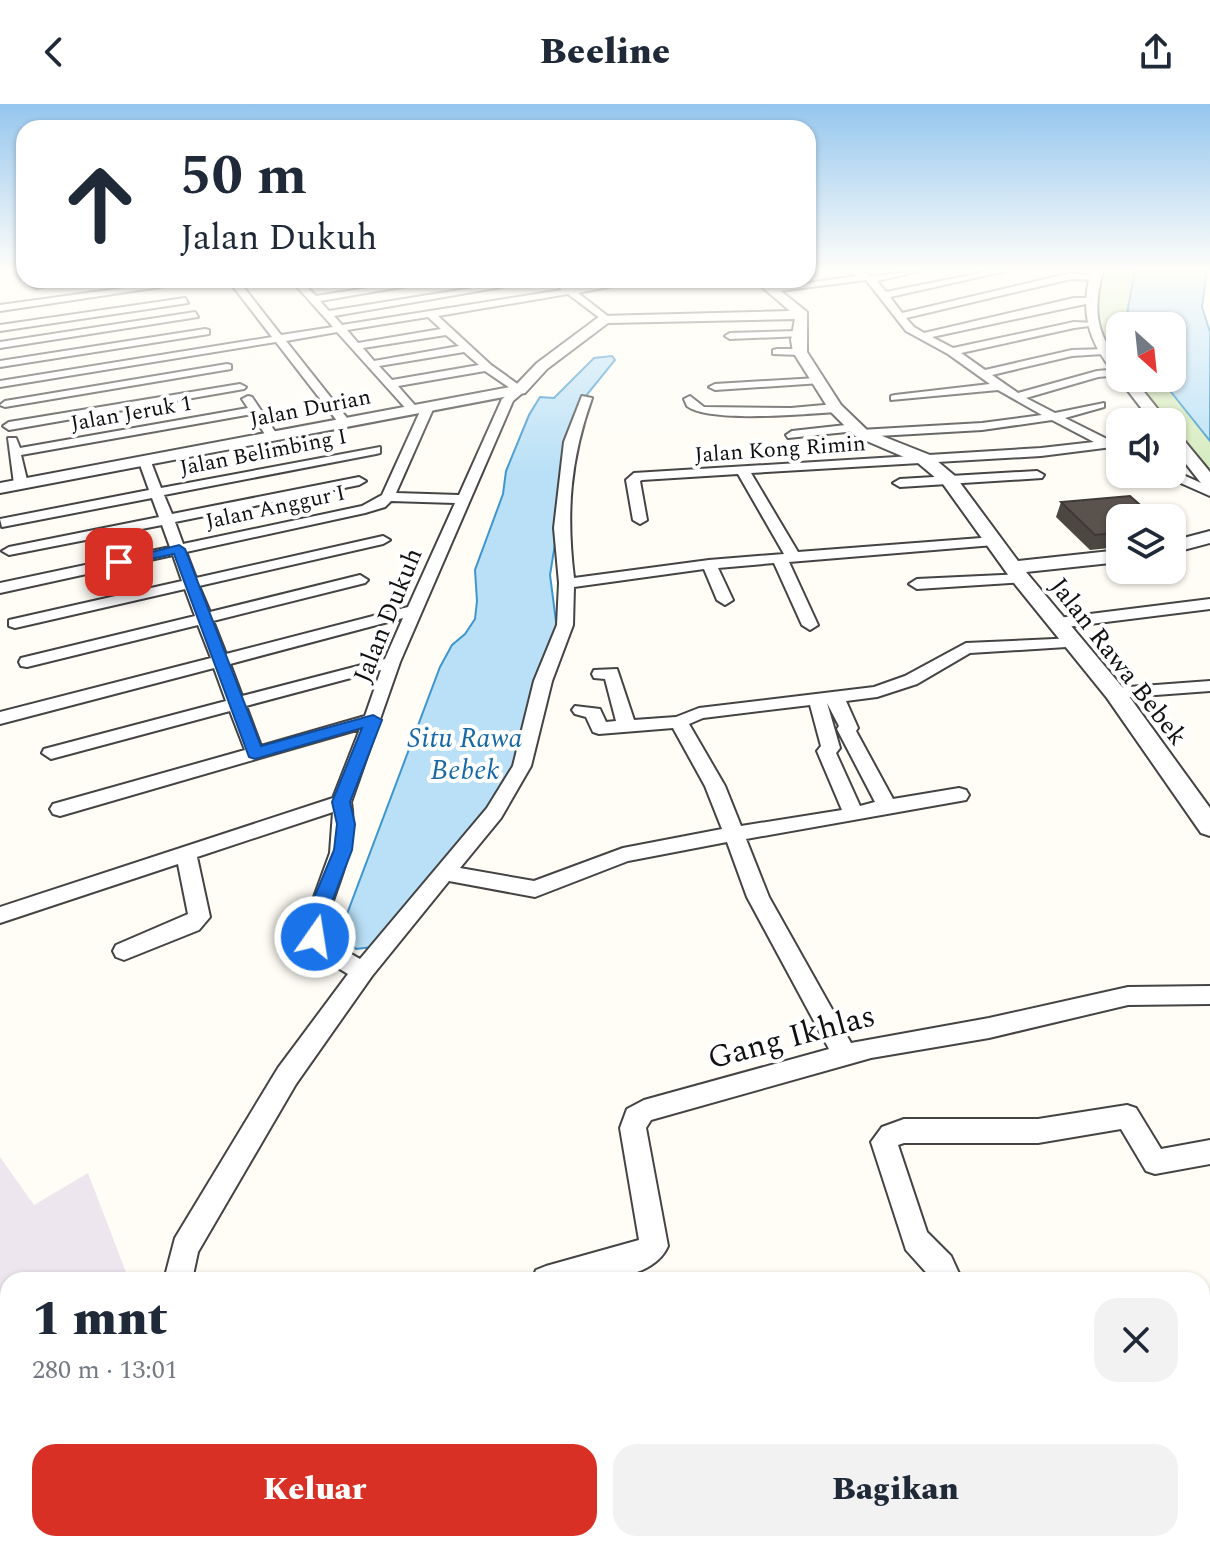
<!DOCTYPE html>
<html lang="id">
<head>
<meta charset="utf-8">
<style>
	:root { --surface:#fff; --page:#f2f2f3; --text:#1f2937; --muted:#747a83; --accent:#d93025 }
	body { margin:0; font-family:Spectral,serif; background:var(--page); color:var(--text); height:100vh; display:flex; flex-direction:column; font-size:30px; white-space:nowrap }
	* { box-sizing:border-box; margin:0 }
	p { font-size:26px; color:var(--muted) }
	.icon { flex:none; width:44px; height:44px; fill:none; stroke:currentColor; stroke-width:2; stroke-linecap:round; stroke-linejoin:round }
	.map { position:relative; flex:1; overflow:hidden }
	.panel { position:absolute; left:0px; top:1168px; width:1210px; height:280px; display:flex; flex-direction:column; background:var(--surface); border-radius:24px 24px 0 0; box-shadow:0 2px 6px #0004 }
	.panel>* { flex:none }
	.guide { position:absolute; left:16px; top:16px; width:800px; height:168px; border-radius:24px; box-shadow:0 2px 6px #0004; background:#fff; color:var(--text); overflow:hidden }
	.needle { width:52px; rotate:153deg }
	.buttons { position:absolute; left:1106px; top:208px; display:grid; gap:16px }
	.buttons a { display:grid; place-items:center; width:80px; height:80px; border-radius:16px; background:var(--surface); box-shadow:0 2px 6px #0004; font-size:40px }
	.pin { position:absolute; display:grid; place-items:center; width:68px; height:68px; color:#fff; margin:-34px; border-radius:16px; box-shadow:0 4px 12px #0006 }
	.me { position:absolute; width:88px; margin:-44px; rotate:13deg; stroke-linejoin:round; filter:drop-shadow(0 0 6px #0008) }
	.turn { display:flex; align-items:center; gap:28px; height:168px; padding:0 32px; font-size:36px }
	.turn .icon { width:104px; height:104px; stroke-width:2.5 }
	.turn b { display:block; font-size:56px; line-height:68px }
	.round { display:grid; place-items:center; flex:none; width:84px; height:84px; border-radius:24px; background:var(--page) }
	.summary { display:flex; align-items:center; justify-content:space-between; height:136px; padding:0 32px }
	h1 { font-size:48px; font-weight:800; line-height:60px }
	.cta { display:flex; gap:16px; margin-top:auto; padding:16px 32px }
	.cta a { flex:1; height:92px; border-radius:24px; background:var(--accent); color:#fff; font-size:32px; font-weight:800; line-height:92px; text-align:center }
	.cta a+a { background:var(--page); color:var(--text) }
	header { display:flex; justify-content:space-between; align-items:center; height:104px; padding:0 32px; background:var(--surface); font-size:36px; font-weight:800 }
	.map>svg:first-child { display:block }
	.industrial { fill:#eee6ef }
	.green { fill:#d5ebbd }
	.water { fill:#b9e0f7; stroke:#3f96cf; stroke-width:2 }
	.lines { fill:none; stroke-linecap:round; stroke-linejoin:round }
	.minor-casing { stroke:#444; stroke-width:4 }
	.tertiary-casing { stroke:#444; stroke-width:4 }
	.minor { fill:#fff; fill-rule:evenodd }
	.tertiary { fill:#fff; fill-rule:evenodd }
	.wall { fill:#4d4742 }
	.building { fill:#5a524d; stroke:#3f3936; stroke-width:2 }
	.route { fill:#1a73e8; stroke:#114b97; stroke-width:2 }
	.labels { text-anchor:middle; stroke-width:8; stroke-linejoin:round; paint-order:stroke }
	.far-street-label { font-size:22px; fill:#111; stroke:#fff }
	.street-label { font-size:26px; fill:#111; stroke:#fff }
	.water-label { font-size:28px; font-style:italic; fill:#1768a6; stroke:#fff }
	.near-street-label { font-size:32px; fill:#111; stroke:#fff }
</style>
</head>
<body>
<header><svg class="icon" aria-label="back" viewBox="0 0 24 24"><path d="M15 5l-7 7 7 7"/></svg>Beeline<svg class="icon" aria-label="share" viewBox="0 0 24 24"><path d="M12 15V3M7 8l5-5 5 5M5 13v7h14v-7"/></svg></header>
<div class="map">
<svg width="1210" height="1448" viewBox="0 0 1210 1448">
	<rect width="100%" height="100%" fill="#fffdf5"/>
	<!-- industrial -->
	<path class="industrial" d="M0,1053L34,1101L88,1069L129,1176H8V1440H156L157,1448H0Z"/>
	<!-- green -->
	<g class="green">
		<path d="M1098,167H1135L1127,210L1131,222H1120V267L1103,247L1091,187Z"/>
		<path d="M1126,274H1160L1210,337V379L1172,332V318H1161Z"/>
	</g>
	<!-- water -->
	<g class="water">
		<path d="M1135,167H1207L1202,203L1210,228V337L1160,274H1172V222H1131L1127,210Z"/>
		<path d="M612,252L615,256L585,293L564,383L550,471L558,533L515,671L373,843L356,845L345,834L344,818L440,563L452,541L465,530L475,515L477,497L475,466L503,390L506,367L529,311L540,293L554,294L594,254Z"/>
	</g>
	<g class="lines">
		<!-- minor casing -->
		<g class="minor-casing">
			<g id="minor">
				<path d="M849,167H860L872,172L919,167L877,177L886,188L990,167H1006L890,193L902,209L1071,169L1098,171L1095,176L1071,175L906,214L914,223L924,229L1074,194H1093L1090,199L932,233L953,244L1074,218L1096,219L1097,221L1074,224L961,249L985,266L1072,246L1107,245V249L1103,250L1072,252L992,271L1018,289L1097,267L1120,265V271L1098,273L1026,294L1055,309L1104,299V303L1065,314L1109,336L1120,334V342L1041,352L751,369L798,448L994,433L1001,437L994,441L789,458L818,521L810,526L802,521L774,459L718,464L733,496L725,501L717,496L704,465L574,483L573,521L552,577L531,662L501,714L460,764L534,777L623,744L722,725L705,682L673,624L599,630L593,628L586,613L575,610L572,606L575,602L600,605L606,618L616,617L605,575L594,574L592,570L594,566L617,565L634,616L676,613L699,604L874,583L905,572L966,539L1076,534L1082,536V542L970,549L917,580L877,593L846,597L858,624L856,627L893,695L959,684L966,686L969,691L966,696L746,735L769,793L851,939L989,914L1128,883L1210,882V900L1128,901L989,934L871,954L651,1016L646,1024L668,1142C650,1184 569,1176 532,1176L536,1166L546,1162L639,1136L620,1024L627,1005L644,996L829,945L747,793L727,738L628,757L535,793L449,777L372,872L296,980L198,1148L192,1176H164L175,1134L278,964L348,870L318,852L302,826L330,749L333,708L197,753L210,813L199,826L124,856L116,853L113,847L116,841L188,810L178,760L0,819V803L333,694L360,625L60,712L53,710L50,705L53,700L245,646L230,607L51,655L42,649L44,645L226,597L214,564L0,620V608L211,554L198,521L27,563L21,562L19,558L21,554L195,512L185,485L15,524L9,522V516L182,477L173,451L0,489V479L170,443L162,421L9,451L2,447L9,443L159,413L152,394L2,423L0,415L149,386L139,358L145,354L151,358L161,384L380,343V349L376,350L164,391L172,410L359,373L366,377L359,381L175,418L183,440L362,402L382,391L422,303L428,299L434,303L396,389L459,391L502,295L513,286L485,267L398,282L419,306L409,308L337,228L286,237L351,319L345,323L341,322L276,238L0,283V277L272,233L228,176H238L281,231L333,223L291,176H339L307,183L316,192L419,176H442L320,197L329,207L497,180L502,183L334,212L342,221L562,186L551,176H562L572,184L621,176H643L578,189L609,213L605,218L568,190L438,212L491,261L526,286L513,297L400,558L351,698C359,745 335,781 324,826L334,840L360,855L487,704L513,662L534,577L557,521L559,479L554,424L564,338L582,292L592,294C570,356 566,408 574,474L709,456L784,450L738,370L642,376L640,377L647,416L640,420L633,416L626,376L634,369L1041,344L1094,338L1052,316L982,326L861,333L857,332L856,327L788,334L786,331L792,327L855,320L860,326L982,319L1042,311L998,286L891,296V292L895,291L990,280L948,250L906,227L866,176L772,188L767,185L856,172ZM428,213L441,225L358,239L347,226ZM446,231L459,242L374,257L363,244ZM464,248L479,261L392,276L379,262ZM391,397L455,399L408,503L226,550L213,517L365,479L368,476L360,471L210,508L199,482L383,440L390,436L383,432L196,474L186,448L365,409L385,403ZM403,514L385,555L242,592L230,560ZM381,566L365,612L261,642L246,602ZM827,599L839,622L837,625L875,698L860,702L836,649L840,644ZM810,601L821,642L817,647L842,706L741,722L725,682L689,620L703,614Z"/>
				<path d="M52,176H78L36,184L31,181Z"/>
				<path d="M182,176H207L0,207V201Z"/>
				<path d="M185,194L188,199L0,227V221Z"/>
				<path d="M195,208L198,213L0,244V238Z"/>
				<path d="M205,225L209,226V230L0,263V257Z"/>
				<path d="M798,227L802,228V232L730,235L725,232L730,229Z"/>
				<path d="M777,245H800L805,248L800,251L773,250V246Z"/>
				<path d="M227,260L231,261V265L5,303L0,301L5,297Z"/>
				<path d="M817,274L823,277L821,279L715,286L709,283L715,280Z"/>
				<path d="M240,280L246,283L244,285L9,326L3,322L9,318Z"/>
				<path d="M248,292L252,293L278,332L276,335H268L252,310L21,351L28,380L21,384L14,380L8,334H16L20,344L248,304L242,295Z"/>
				<path d="M690,292L704,303L791,304L835,300L841,304L835,308C806,310 708,319 687,302L684,295Z"/>
				<path d="M1172,366L1210,383V392L1167,373L1165,370H1172Z"/>
				<path d="M1037,367L1044,371L1042,374L900,383L893,379L900,375Z"/>
				<path d="M1021,470L1029,475L1026,478L917,485L909,480L917,475Z"/>
				<path d="M1210,495V505L1058,524L1050,519L1058,514Z"/>
				<path d="M1210,577V587L1115,594L1106,589L1115,584Z"/>
				<path d="M1127,1001L1136,1004L1161,1045L1210,1036V1060L1155,1070L1146,1067L1121,1025L1038,1039H904L898,1041L927,1128L951,1152L962,1176H933L906,1146L871,1038L882,1023L904,1015H1038Z"/>
				<rect x="1202" y="1194" width="8" height="30"/>
				<path d="M918,1440H953L956,1448H921Z"/>
				<path d="M1078,1440H1113L1116,1448H1081Z"/>
			</g>
		</g>
		<!-- tertiary casing -->
		<g class="tertiary-casing">
			<g id="tertiary">
				<path d="M1091,167H1103C1097,189 1094,211 1103,232C1111,249 1120,256 1120,274H1133L1168,318H1152L1118,274L1120,271L1115,270C1088,237 1080,209 1091,167Z"/>
				<path d="M754,176H767L807,208V248L841,301L867,326L930,351L955,372L1018,457L1120,446V458L1026,468L1123,584L1210,704V732L1201,729L1107,594L1014,479L943,380L918,359L855,332L830,307L793,248L791,236L795,215L608,219L547,265L525,289L0,389V379L515,282L537,259L600,212L790,207Z"/>
				<path d="M1172,327L1178,329L1210,368V384L1204,383L1172,342Z"/>
				<path d="M1210,427V439L1172,449V437Z"/>
			</g>
		</g>
		<!-- minor -->
		<use href="#minor" class="minor"/>
		<!-- tertiary -->
		<use href="#tertiary" class="tertiary"/>
	</g>
	<!-- wall -->
	<path class="wall" d="M1061,398L1120,414V443L1090,446L1056,413Z"/>
	<!-- building -->
	<path class="building" d="M1130,392L1155,414H1120V428L1095,431L1061,398Z"/>
	<!-- sky -->
	<linearGradient id="sky" x2="0" y2="1"><stop stop-color="#95c6ee"/><stop offset="0.45" stop-color="#fffefa"/><stop offset="1" stop-color="#fffefa" stop-opacity="0"/></linearGradient>
	<rect width="1210" height="369" fill="url(#sky)"/>
	<!-- route -->
	<path class="route" d="M179,441L185,445L261,642L373,611L382,616L350,698L355,720L352,746L324,818L322,839H307L304,818L334,746L337,720L332,698L362,624L255,655L249,653L174,450L119,462L112,458Z"/>
	<g class="labels">
		<!-- far-street labels -->
		<g class="far-street-label">
			<text transform="translate(310 303) rotate(-11)" y="8">Jalan Durian</text>
			<text transform="translate(131 308) rotate(-10)" y="8">Jalan Jeruk 1</text>
			<text transform="translate(780 344) rotate(-4)" y="8">Jalan Kong Rimin</text>
			<text transform="translate(263 347) rotate(-11)" y="8">Jalan Belimbing I</text>
			<text transform="translate(275 402) rotate(-12)" y="8">Jalan Anggur I</text>
		</g>
		<!-- street labels -->
		<g class="street-label">
			<text transform="translate(387 511) rotate(-68)" y="9">Jalan Dukuh</text>
			<text transform="translate(1119 557) rotate(52)" y="9">Jalan Rawa Bebek</text>
		</g>
		<!-- water labels -->
		<g class="water-label">
			<text x="465" y="643">Situ Rawa<tspan x="465" dy="32">Bebek</tspan></text>
		</g>
		<!-- near-street labels -->
		<g class="near-street-label">
			<text transform="translate(791 932) rotate(-15)" y="11">Gang Ikhlas</text>
		</g>
	</g>
</svg>
<div class="buttons">
<a><svg class="needle" viewBox="-14 -14 28 28"><path d="M0-13l5 13h-10z" fill="#e53935"/><path d="M0 13l5-13h-10z" fill="#747a83"/></svg></a>
<a><svg class="icon" aria-label="sound" viewBox="0 0 24 24"><path d="M4 9h4l5-4v14l-5-4H4zM17 9q2 3 0 6"/></svg></a>
<a><svg class="icon" aria-label="layers" viewBox="0 0 24 24"><path d="M12 4l9 5-9 5-9-5zM3 14l9 5 9-5"/></svg></a>
</div>
<div class="pin" style="left:119px;top:458px;background:#d93025"><svg class="icon" aria-label="arrive" viewBox="0 0 24 24"><path d="M6 21V4h12l-3 4 3 4H6"/></svg></div>
<svg class="me" style="left:315px;top:833px" viewBox="-20 -20 40 40"><circle r="17" fill="#1a73e8" stroke="#fff" stroke-width="3"/><path d="M0-11L8 9 0 5-8 9z" fill="#fff"/></svg>
<div class="guide">
<div class="turn"><svg class="icon" aria-label="ahead" viewBox="0 0 24 24"><path d="M12 20V5M6 11l6-6 6 6"/></svg><div><b>50 m</b>Jalan Dukuh</div></div>
</div>
<section class="panel">
<div class="summary"><div><h1>1 mnt</h1><p>280 m · 13:01</p></div><a class="round"><svg class="icon" aria-label="close" viewBox="0 0 24 24"><path d="M6 6l12 12M18 6L6 18"/></svg></a></div>
<div class="cta"><a>Keluar</a><a>Bagikan</a></div>
</section>
</div>
</body>
</html>
